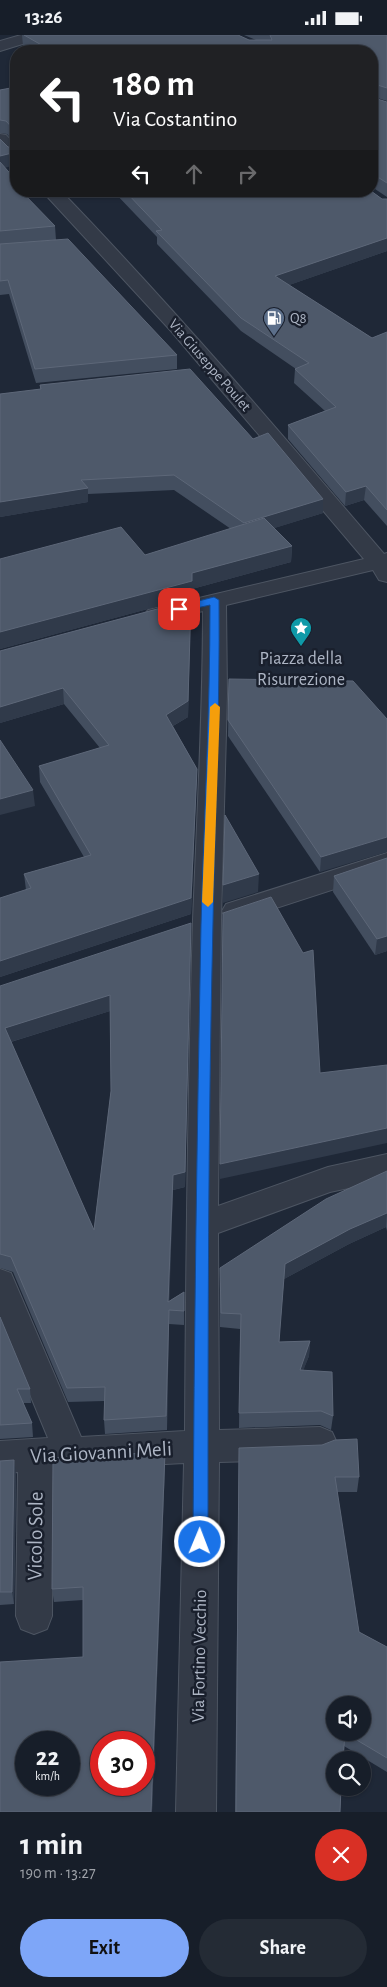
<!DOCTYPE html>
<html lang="en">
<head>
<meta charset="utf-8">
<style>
	:root { --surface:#171e29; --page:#242b35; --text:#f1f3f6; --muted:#9ea2a8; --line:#363c46; --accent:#7ea6f8 }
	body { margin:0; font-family:"Alegreya Sans",sans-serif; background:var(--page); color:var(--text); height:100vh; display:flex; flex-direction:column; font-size:19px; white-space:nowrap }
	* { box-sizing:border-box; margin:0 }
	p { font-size:16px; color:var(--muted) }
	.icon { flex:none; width:28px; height:28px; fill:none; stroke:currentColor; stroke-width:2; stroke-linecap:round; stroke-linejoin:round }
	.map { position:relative; height:1777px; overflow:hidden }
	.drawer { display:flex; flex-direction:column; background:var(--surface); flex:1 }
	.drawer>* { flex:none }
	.top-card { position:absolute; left:10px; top:10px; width:368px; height:152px; border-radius:20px; box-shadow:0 1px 4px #0004,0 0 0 1px var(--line); background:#202124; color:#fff; overflow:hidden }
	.controls { position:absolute; left:326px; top:1661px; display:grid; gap:10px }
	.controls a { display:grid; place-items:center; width:45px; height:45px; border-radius:50%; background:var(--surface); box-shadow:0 1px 4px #0004,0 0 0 1px var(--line); font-size:25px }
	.speed { position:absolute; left:15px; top:1696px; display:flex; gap:10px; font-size:25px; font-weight:700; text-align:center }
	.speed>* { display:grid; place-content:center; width:65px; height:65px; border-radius:50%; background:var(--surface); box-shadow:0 1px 4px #0004,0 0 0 1px var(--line); line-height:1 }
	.speed small { font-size:12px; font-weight:400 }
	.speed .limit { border:8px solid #d22; background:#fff; color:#111 }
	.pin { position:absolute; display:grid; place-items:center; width:42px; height:42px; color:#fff; margin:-21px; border-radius:10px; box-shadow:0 2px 8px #0006 }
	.me { position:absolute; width:55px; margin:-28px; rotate:1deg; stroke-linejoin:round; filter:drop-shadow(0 0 4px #0008) }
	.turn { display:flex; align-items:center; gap:18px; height:105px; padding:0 20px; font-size:22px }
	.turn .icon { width:65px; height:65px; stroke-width:2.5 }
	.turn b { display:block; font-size:35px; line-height:42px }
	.lanes { display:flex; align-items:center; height:48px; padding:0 20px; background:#0003; justify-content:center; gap:25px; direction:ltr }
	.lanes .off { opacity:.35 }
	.round { display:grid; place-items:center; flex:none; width:52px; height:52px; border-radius:26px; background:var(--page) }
	.headline { display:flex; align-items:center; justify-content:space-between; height:85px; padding:0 20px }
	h1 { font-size:30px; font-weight:700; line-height:38px }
	.button { display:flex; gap:10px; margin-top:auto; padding:10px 20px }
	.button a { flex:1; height:58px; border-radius:30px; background:var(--accent); color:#111; font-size:20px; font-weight:700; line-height:58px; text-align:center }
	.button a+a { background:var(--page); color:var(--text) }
	.status { display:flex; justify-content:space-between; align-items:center; height:35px; padding:0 25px; background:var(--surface); direction:ltr }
	.status svg { height:14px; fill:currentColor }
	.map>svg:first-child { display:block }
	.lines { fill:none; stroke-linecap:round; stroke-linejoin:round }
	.street-casing { stroke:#4d5562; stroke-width:2 }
	.street { fill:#333a47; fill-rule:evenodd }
	.wall { fill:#434e5f; fill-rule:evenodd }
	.shaded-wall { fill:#303a4a }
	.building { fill:#4e596a; stroke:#5d6778; fill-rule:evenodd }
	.route { fill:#1a73e8; stroke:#114b97 }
	.slow { fill:#f59e0b }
	.labels { text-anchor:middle; stroke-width:5; stroke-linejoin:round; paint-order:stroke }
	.far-poi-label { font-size:15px; fill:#adb5c4; stroke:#191f2c; text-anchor:start }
	.far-street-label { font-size:15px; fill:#adb5c4; stroke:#191f2c }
	.poi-label { font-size:18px; fill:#adb5c4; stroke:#191f2c }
	.street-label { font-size:18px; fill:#adb5c4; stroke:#191f2c }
	.near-street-label { font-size:21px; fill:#adb5c4; stroke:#191f2c }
</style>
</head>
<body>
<div class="status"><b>13:26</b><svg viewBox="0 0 49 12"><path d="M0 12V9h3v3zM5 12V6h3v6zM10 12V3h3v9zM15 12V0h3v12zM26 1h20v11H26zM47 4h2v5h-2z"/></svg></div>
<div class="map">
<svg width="387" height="1777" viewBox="0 0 387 1777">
	<rect width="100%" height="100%" fill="#1f2837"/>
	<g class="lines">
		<!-- street casing -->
		<g class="street-casing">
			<g id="street">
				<path d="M21,0H45L42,3L0,16V6Z"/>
				<path d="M0,99L6,100L16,111V125L10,124L0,114Z"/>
				<path d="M42,156H61C174,273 279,396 384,519L387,518V547L379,545L373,535L226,570L227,659L221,885L218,1171L328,1132L387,1119V1145L330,1157L218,1198L219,1395L320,1392L332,1397L337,1408L332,1419L320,1424L219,1427L216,1777H176L184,1428L53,1435L52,1581L47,1594L34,1599L21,1594L16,1581L18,1437L0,1438V1406L48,1403L0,1287V1234L11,1238L81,1402L185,1396C186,1226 188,1055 193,885C197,782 203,679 203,576L156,587L148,585L144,580L148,575L364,524L171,296Z"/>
				<path d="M387,818V837L236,886L226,883L222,876L226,869Z"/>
			</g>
		</g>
		<!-- street -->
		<use href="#street" class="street"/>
	</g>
	<!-- wall -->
	<g class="wall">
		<path d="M22,0H238L249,5H256L244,0H387V66L371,61V16H31L23,11Z"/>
		<path d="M16,52V109L7,99L0,98V55Z"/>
		<path d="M371,62L387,67V162L372,152Z"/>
		<path d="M0,104L5,133L16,156L55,191L56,205L19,208L177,320V334L36,348L9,259L0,260Z"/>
		<path d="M113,156H371L382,164H387V216L289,250L372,303L387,297V491L364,465L345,471L288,404V390L325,376L294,348L295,334H296L241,296L157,209V202Z"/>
		<path d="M40,350L253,404L323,478L274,493L292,511L291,527L192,554V562L0,614V524L145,520L231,494L174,455L88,459V467L0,482V359L40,355Z"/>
		<path d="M191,565L188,682L173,691L197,734L191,879L0,942V863L26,855L24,839L84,822L40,747L39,731L100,713L64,669L0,688V616Z"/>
		<path d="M229,644L387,684L320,837L228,701Z"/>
		<path d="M387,823V916L375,920L333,857L334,841Z"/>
		<path d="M191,904L185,1152L173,1155L169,1266L184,1257V1290L169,1289L167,1395L105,1399L104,1385V1366L68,1367L13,1237L0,1233V951ZM110,976L111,1056L94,1195L11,1007Z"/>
		<path d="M387,1136V1196L386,1192L349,1209L284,1244L279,1307L310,1306L309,1321L303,1335L333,1381L331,1395L320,1390L239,1393L240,1294L220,1292V1248Z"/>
		<path d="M0,1282L30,1354L31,1368H23L32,1388L33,1402L0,1404Z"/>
		<path d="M239,1413L359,1442L357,1457H337L359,1597L387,1612V1737L344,1711L340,1777H235Z"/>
		<path d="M165,1417V1431L152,1777H0L83,1622V1565L54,1567L52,1554Z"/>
		<path d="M0,1426L16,1439L14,1569L0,1570Z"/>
	</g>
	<!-- shaded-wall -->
	<g class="shaded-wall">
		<path d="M16,117V130L0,134V121Z"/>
		<path d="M371,139H373L372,152H371Z"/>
		<path d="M387,203V216L275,255V241Z"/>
		<path d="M366,451L364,465L345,471L346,457Z"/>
		<path d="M88,453V467L0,482V467Z"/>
		<path d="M323,464V478L243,503L244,488Z"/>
		<path d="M292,511L291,527L192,554V562L0,614V597L192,538Z"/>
		<path d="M191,565L188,682L166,695V680Z"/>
		<path d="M63,653L64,669L0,688V672Z"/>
		<path d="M197,734L191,879L0,942V926Z"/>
		<path d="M33,755L35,771L0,780V764Z"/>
		<path d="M387,802V817L320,837L321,822Z"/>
		<path d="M259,839L258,857L223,868V850Z"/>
		<path d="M191,888L185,1152L173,1155L169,1278L167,1395L168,1267L173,1140Z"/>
		<path d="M387,901V916L375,920L377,904Z"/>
		<path d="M110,960V976L7,1008L5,993Z"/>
		<path d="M387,1093V1108L220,1144V1129Z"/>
		<path d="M387,1178L386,1192L349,1209L284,1244L285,1229L350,1194Z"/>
		<path d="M310,1306L309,1321L298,1349L300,1335Z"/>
		<path d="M165,1417V1431L152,1777H151Z"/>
		<path d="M14,1425L16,1439L14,1569L12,1557Z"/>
	</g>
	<!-- building -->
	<g class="building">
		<path d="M24,0H238L249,5H272L270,0H387V53L371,48V16H52Z"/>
		<path d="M16,52V97L6,86L0,85V55Z"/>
		<path d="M371,62L387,67V148L373,139H371Z"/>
		<path d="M0,104L8,112L16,113V117L0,121Z"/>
		<path d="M0,127L16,145V156H21L55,191L0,196Z"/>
		<path d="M125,156H371L382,164H387V203L275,241L372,303L387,297V475L366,451L346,457L288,390L336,372L295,334L309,328L241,283L156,196L162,195Z"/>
		<path d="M68,204L177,320L35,334L8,245L0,246V209Z"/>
		<path d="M190,334L253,404L268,398L323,464L244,488L174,440L81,445L88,453L0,467V359L41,354L40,350Z"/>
		<path d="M264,483L292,511L192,538V546L0,597V524L121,492L145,520Z"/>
		<path d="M191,565L188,666L166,680L197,734L191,863L0,926V863L31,853L24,839L91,820L39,731L109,710L63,653L0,672V616Z"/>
		<path d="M229,644L353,646L387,684V802L321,822L228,685Z"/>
		<path d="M0,705L33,755L0,764Z"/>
		<path d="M225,780L259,839L223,850Z"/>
		<path d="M387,823V901L377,904L334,841Z"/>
		<path d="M271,862L303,918L313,915L320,1038L387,1030V1093L220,1129L223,878Z"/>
		<path d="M191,888L185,1137L173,1140L168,1267L184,1257V1276L169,1275L166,1381L104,1385L105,1352L67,1353L11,1222L0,1219V951ZM110,960L111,1056L94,1195L5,993Z"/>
		<path d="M387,1136V1178L350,1194L285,1229L279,1307L310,1306L300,1335L332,1337L333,1381L321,1376L239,1378L241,1279L221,1278L220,1233L326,1164Z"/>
		<path d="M0,1282L30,1354H17L32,1388L0,1390Z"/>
		<path d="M357,1404L359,1442H335L359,1597L387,1612V1723L345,1698H362V1670H335V1698H345L343,1725H335V1752H341L340,1777H236L239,1413L322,1410L335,1405Z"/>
		<path d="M165,1417L151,1777H0V1627L83,1622V1552L52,1554L53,1423ZM26,1708H69V1750H26ZM101,1708H144V1750H101Z"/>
		<path d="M14,1425L12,1557H0V1426Z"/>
	</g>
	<!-- route -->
	<path class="route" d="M214,562L219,565C220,673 215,780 213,887C208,1094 208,1301 208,1507L206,1512L200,1514L195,1512L193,1507C194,1301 197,1096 201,890C204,783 210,677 210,570L179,577L174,574L175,572Z"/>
	<!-- slow -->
	<path class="slow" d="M215,668L220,672L213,867L208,872L202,867L210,672Z"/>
	<!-- icons -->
	<defs>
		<g id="fuel-pin" transform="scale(1.125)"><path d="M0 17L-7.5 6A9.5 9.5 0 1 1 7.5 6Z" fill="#5c6f8a" stroke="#191f2c"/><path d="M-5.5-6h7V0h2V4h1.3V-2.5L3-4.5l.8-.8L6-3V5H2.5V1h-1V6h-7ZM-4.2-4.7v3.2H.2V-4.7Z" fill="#fff"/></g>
		<g id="sight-pin" transform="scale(1.125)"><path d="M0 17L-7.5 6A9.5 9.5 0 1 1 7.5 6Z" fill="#0f9aa8" stroke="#191f2c"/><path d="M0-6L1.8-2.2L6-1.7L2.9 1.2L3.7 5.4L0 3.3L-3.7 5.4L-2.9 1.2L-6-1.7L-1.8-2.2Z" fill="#fff"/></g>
	</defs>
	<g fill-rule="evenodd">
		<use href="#fuel-pin" x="274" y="283"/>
		<use href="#sight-pin" x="301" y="593"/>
	</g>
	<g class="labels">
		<!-- far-poi labels -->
		<g class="far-poi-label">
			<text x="290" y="288">Q8</text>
		</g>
		<!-- far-street labels -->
		<g class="far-street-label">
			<text transform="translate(210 330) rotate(49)" y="5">Via Giuseppe Poulet</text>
		</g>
		<!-- poi labels -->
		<g class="poi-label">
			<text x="301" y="629">Piazza della<tspan x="301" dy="21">Risurrezione</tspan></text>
		</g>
		<!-- street labels -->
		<g class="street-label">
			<text transform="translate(199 1621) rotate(-89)" y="6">Via Fortino Vecchio</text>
		</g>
		<!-- near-street labels -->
		<g class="near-street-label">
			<text transform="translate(101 1417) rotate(-3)" y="7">Via Giovanni Meli</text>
			<text transform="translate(35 1501) rotate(-89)" y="7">Vicolo Sole</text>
		</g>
	</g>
</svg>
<div class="controls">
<a><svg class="icon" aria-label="sound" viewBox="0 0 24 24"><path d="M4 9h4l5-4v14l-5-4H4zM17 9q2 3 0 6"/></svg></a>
<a><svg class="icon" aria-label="search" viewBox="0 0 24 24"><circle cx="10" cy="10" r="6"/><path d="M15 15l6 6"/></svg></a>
</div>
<div class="speed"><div>22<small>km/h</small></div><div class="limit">30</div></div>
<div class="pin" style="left:179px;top:574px;background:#d93025"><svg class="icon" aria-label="arrive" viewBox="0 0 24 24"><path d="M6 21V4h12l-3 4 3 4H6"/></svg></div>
<svg class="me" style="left:200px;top:1507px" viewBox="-20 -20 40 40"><circle r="17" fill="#1a73e8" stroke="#fff" stroke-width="3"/><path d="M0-11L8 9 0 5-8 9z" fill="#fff"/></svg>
<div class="top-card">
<div class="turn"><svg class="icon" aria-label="left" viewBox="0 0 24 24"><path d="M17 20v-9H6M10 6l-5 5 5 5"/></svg><div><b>180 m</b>Via Costantino</div></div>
<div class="lanes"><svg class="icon" aria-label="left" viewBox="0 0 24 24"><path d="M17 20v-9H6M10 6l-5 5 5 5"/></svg><svg class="icon off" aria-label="ahead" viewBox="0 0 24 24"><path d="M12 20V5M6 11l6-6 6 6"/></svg><svg class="icon off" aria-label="right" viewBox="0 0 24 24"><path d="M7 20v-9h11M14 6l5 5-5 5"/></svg></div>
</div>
</div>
<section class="drawer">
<div class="headline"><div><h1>1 min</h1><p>190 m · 13:27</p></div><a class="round" style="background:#d93025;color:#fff"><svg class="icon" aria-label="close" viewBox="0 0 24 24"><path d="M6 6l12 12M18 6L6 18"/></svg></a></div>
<div class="button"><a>Exit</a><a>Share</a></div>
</section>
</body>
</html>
